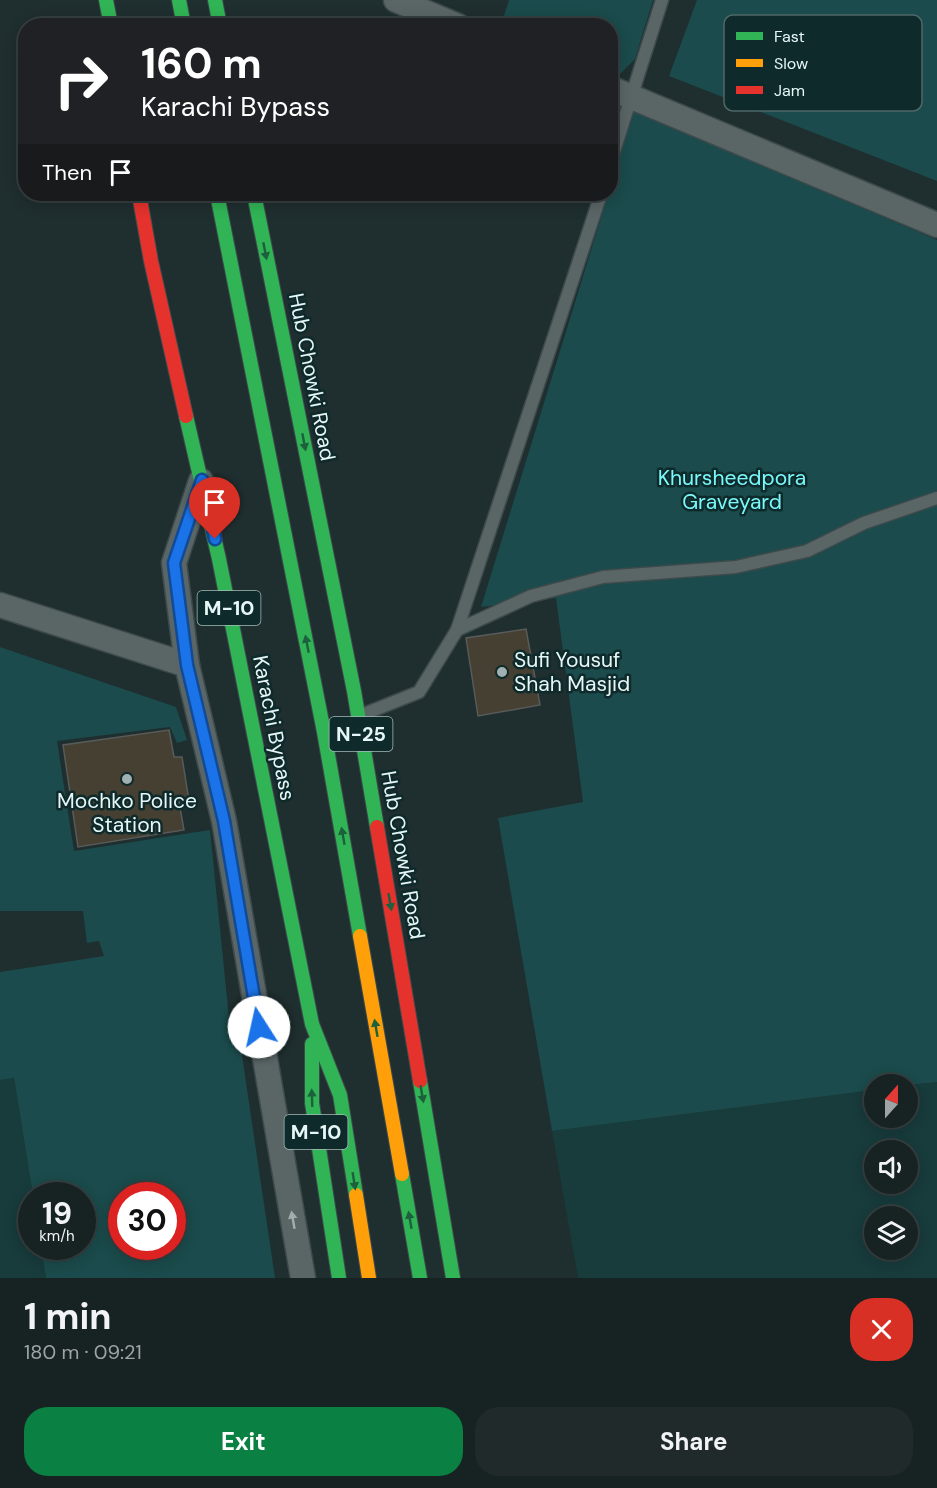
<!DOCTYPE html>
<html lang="en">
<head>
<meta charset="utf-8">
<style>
	:root { --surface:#172223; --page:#202a2b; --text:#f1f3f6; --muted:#9ea4a6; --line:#363f41; --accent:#0b8043 }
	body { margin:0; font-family:"DM Sans",sans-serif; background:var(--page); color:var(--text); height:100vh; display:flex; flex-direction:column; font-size:22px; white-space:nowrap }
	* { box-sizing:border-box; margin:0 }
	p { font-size:20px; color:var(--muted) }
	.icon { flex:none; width:33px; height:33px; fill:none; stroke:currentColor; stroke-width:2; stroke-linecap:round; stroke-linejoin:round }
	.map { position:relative; height:1278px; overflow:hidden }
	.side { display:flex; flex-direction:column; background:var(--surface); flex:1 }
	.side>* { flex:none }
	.banner { position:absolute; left:18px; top:18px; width:600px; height:183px; border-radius:24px; box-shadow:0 3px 15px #0003,0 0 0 2px var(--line); background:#202124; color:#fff; overflow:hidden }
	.needle { width:39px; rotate:21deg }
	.buttons { position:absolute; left:864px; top:1074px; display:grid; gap:12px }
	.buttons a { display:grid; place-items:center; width:54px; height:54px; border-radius:50%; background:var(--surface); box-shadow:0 3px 15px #0003,0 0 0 2px var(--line); font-size:30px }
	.speed { position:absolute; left:18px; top:1182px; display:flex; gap:12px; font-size:30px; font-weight:700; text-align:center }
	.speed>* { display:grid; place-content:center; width:78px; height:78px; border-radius:50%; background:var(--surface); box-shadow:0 3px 15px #0003,0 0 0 2px var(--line); line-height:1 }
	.speed small { font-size:15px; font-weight:400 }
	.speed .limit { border:9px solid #d22; background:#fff; color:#111 }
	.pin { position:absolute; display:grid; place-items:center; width:51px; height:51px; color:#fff; margin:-62px -26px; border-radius:50% 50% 50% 0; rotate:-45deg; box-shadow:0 0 6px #0007 }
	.pin .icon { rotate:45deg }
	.me { position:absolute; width:66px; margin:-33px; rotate:350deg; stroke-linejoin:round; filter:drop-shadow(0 0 4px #0008) }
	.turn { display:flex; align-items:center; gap:21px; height:126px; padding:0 24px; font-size:27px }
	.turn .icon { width:78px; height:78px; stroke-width:2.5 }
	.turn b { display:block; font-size:42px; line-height:51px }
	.then { display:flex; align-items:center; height:57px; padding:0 24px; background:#0003; gap:12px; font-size:22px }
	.round { display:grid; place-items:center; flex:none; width:63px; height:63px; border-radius:24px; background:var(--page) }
	.summary { display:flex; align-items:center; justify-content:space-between; height:102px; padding:0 24px }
	h1 { font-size:36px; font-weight:700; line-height:45px }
	.cta { display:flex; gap:12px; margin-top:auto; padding:12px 24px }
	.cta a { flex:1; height:69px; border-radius:24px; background:var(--accent); color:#fff; font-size:24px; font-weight:700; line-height:69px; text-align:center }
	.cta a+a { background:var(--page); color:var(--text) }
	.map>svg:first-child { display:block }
	.built { fill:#183b3c; fill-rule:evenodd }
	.green { fill:#1b4b4c; fill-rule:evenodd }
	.building { fill:#454032; stroke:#585b59; stroke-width:1.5 }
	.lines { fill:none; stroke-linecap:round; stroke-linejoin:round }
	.lane-casing { stroke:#3d4a4b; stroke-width:15 }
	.street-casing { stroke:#3d4a4b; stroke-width:27 }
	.fast-casing { stroke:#3d4a4b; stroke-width:16 }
	.slow-casing { stroke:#3d4a4b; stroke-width:16 }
	.jam-casing { stroke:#3d4a4b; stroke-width:16 }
	.lane { stroke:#5a6566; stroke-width:12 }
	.street { stroke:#5a6566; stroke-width:24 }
	.fast { stroke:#30b455; stroke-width:14 }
	.slow { stroke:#ff9f0a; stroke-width:14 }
	.jam { stroke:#e5322d; stroke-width:14 }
	.oneway { fill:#1c613c }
	.oneway2 { fill:#a0aeae }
	.route-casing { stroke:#114b97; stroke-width:15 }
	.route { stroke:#1a73e8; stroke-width:10 }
	.poi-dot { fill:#a1b1b1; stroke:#0e2a2b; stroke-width:2 }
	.labels { text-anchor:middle; stroke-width:5; stroke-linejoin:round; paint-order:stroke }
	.shield { fill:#0e2a2b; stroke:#a6baba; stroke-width:1.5 }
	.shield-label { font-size:20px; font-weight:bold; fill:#e7f7f7 }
	.street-label { font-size:21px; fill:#e7f7f7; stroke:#0e2a2b }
	.park-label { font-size:21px; fill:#79f9fb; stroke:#0e2a2b }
	.poi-label { font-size:21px; fill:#e7f7f7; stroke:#0e2a2b; text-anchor:start }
	.key { fill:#0e2a2b; stroke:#4f6868; stroke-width:1.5 }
	.key-label { font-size:16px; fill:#e7f7f7 }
</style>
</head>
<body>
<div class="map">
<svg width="937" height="1278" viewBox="0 0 937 1278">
	<rect width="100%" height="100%" fill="#1f2e2f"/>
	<!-- built -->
	<g class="built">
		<path d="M14,1078L33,1195L32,1246L41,1247L46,1278H0V1080Z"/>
		<path d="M937,1082V1278H578L552,1131L874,1090V1118H908V1085ZM874,1150H908V1184H874ZM874,1216H908V1250H874Z"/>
	</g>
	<!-- green -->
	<g class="green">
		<path d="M509,0H653L635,59L618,76L611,73L610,26L501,25Z"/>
		<path d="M697,0H937V181L669,76Z"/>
		<path d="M634,111L937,240V1082L908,1085L874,1084V1090L552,1131L498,818L583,802L556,598L481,607Z"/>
		<path d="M0,647L176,707L187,740L177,743L170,727L57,741L74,851L210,830L231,1037L233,1043L240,1042L275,1278H46L41,1247L82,1246V1196L33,1195L14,1078L0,1080V972L104,956L99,941L87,943L83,911H0ZM122,1196H172V1246H122Z"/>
	</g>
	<!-- building -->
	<g class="building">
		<path d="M526,629L540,705L478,716L466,638Z"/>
		<path d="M169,730L174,757H182L189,801L179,802L184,830L78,847L63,745Z"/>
	</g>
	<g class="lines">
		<!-- lane casing -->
		<g class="lane-casing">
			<g id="lane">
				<path d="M610,164L662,0"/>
				<path d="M457,630L531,596L603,577L736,567L807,551L864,523L937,498"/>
				<path d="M359,716L419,692L457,630L601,194"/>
			</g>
		</g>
		<!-- street casing -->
		<g class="street-casing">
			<g id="street">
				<path d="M396,0L458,26"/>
				<path d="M610,88L937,225"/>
				<path d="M201,481L174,563L187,665L224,821L303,1278"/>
				<path d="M0,605L187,665"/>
			</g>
		</g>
		<!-- fast casing -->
		<g class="fast-casing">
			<g id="fast">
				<path d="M106,0L111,26"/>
				<path d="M179,0L184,26"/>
				<path d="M215,0L220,26"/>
				<path d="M217,194L324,732L360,936"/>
				<path d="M254,194L354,691L377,827"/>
				<path d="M186,416L219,559L312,1024L340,1095L356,1195"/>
				<path d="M312,1044V1103L339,1278"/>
				<path d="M420,1081L453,1278"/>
				<path d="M402,1174L420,1278"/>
			</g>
		</g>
		<!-- slow casing -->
		<g class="slow-casing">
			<g id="slow">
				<path d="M360,936L402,1174"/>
				<path d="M356,1195L369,1278"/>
			</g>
		</g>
		<!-- jam casing -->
		<g class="jam-casing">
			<g id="jam">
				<path d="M139,194L151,261L186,416"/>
				<path d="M377,827L420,1081"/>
			</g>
		</g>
		<!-- lane -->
		<use href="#lane" class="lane"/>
		<!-- street -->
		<use href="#street" class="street"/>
		<!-- fast -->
		<use href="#fast" class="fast"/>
		<!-- slow -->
		<use href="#slow" class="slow"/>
		<!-- jam -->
		<use href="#jam" class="jam"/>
	</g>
	<!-- one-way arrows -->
	<defs><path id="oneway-solid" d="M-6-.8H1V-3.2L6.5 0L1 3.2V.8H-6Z" transform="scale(1.5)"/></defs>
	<g class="oneway">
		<use href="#oneway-solid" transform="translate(265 251) rotate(79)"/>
		<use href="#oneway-solid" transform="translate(304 442) rotate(79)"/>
		<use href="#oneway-solid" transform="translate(307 644) rotate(-101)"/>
		<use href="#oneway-solid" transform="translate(343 836) rotate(-100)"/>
		<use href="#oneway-solid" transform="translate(390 902) rotate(80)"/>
		<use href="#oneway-solid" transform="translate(376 1028) rotate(-100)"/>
		<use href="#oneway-solid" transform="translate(422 1094) rotate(80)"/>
		<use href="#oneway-solid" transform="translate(312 1098) rotate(-92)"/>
		<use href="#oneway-solid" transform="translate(354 1181) rotate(81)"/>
		<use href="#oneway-solid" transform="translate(410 1220) rotate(-100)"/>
	</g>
	<use class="oneway2" href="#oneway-solid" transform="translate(293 1220) rotate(-100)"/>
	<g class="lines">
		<!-- route casing -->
		<g class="route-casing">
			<path id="route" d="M215,539L202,480L174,563L187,665L224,821L259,1027"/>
		</g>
		<!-- route -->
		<use href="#route" class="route"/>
	</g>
	<!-- markers -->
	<g class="poi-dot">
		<circle cx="502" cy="672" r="6"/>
		<circle cx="127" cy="779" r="6"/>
	</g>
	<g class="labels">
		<!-- shield labels -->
		<g class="shield">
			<rect x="197.5" y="591" width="63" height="34" rx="4.5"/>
			<rect x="329.5" y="717" width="63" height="34" rx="4.5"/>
			<rect x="284.5" y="1115" width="63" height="34" rx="4.5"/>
		</g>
		<g class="shield-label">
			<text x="229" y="615">M-10</text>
			<text x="361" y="741">N-25</text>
			<text x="316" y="1139">M-10</text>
		</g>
		<!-- street labels -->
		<g class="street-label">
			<text transform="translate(312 377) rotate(79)" y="7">Hub Chowki Road</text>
			<text transform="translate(274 728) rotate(79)" y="7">Karachi Bypass</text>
			<text transform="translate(403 855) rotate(80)" y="7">Hub Chowki Road</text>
		</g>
		<!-- park labels -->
		<g class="park-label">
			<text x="732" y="485">Khursheedpora<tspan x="732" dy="24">Graveyard</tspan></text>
		</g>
		<!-- poi labels -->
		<g class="poi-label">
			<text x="514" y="667">Sufi Yousuf<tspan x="514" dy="24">Shah Masjid</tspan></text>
			<text x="127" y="808" text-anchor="middle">Mochko Police<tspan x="127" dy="24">Station</tspan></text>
		</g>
	</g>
	<!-- legend -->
	<rect x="724" y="15" width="198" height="96" rx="9" class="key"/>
	<rect x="736" y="32" width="27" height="8" fill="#30b455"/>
	<rect x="736" y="59" width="27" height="8" fill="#ff9f0a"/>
	<rect x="736" y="86" width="27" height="8" fill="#e5322d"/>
	<g class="key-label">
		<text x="774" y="42">Fast</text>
		<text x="774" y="69">Slow</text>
		<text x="774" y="96">Jam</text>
	</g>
</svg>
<div class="buttons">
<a><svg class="needle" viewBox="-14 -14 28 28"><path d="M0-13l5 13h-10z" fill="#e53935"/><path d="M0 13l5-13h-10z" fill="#9ea4a6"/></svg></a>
<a><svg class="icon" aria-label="sound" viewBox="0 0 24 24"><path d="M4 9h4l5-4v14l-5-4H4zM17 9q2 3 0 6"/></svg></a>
<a><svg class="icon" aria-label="layers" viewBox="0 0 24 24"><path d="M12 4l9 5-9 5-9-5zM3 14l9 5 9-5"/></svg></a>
</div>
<div class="speed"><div>19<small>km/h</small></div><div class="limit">30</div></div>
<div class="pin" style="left:215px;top:539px;background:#d93025"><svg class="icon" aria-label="arrive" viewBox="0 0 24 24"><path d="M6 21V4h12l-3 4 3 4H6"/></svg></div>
<svg class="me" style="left:259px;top:1027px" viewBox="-20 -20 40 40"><circle r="19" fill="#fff"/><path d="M0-13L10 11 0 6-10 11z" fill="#1a73e8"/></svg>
<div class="banner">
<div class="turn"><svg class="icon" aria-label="right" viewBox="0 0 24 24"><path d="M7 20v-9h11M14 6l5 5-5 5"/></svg><div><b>160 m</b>Karachi Bypass</div></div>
<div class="then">Then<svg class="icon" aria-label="arrive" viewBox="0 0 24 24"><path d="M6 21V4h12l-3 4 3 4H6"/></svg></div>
</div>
</div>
<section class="side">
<div class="summary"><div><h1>1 min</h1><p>180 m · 09:21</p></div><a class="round" style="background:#d93025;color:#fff"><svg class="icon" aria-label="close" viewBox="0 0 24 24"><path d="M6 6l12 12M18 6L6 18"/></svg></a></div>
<div class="cta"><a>Exit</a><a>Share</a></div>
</section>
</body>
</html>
